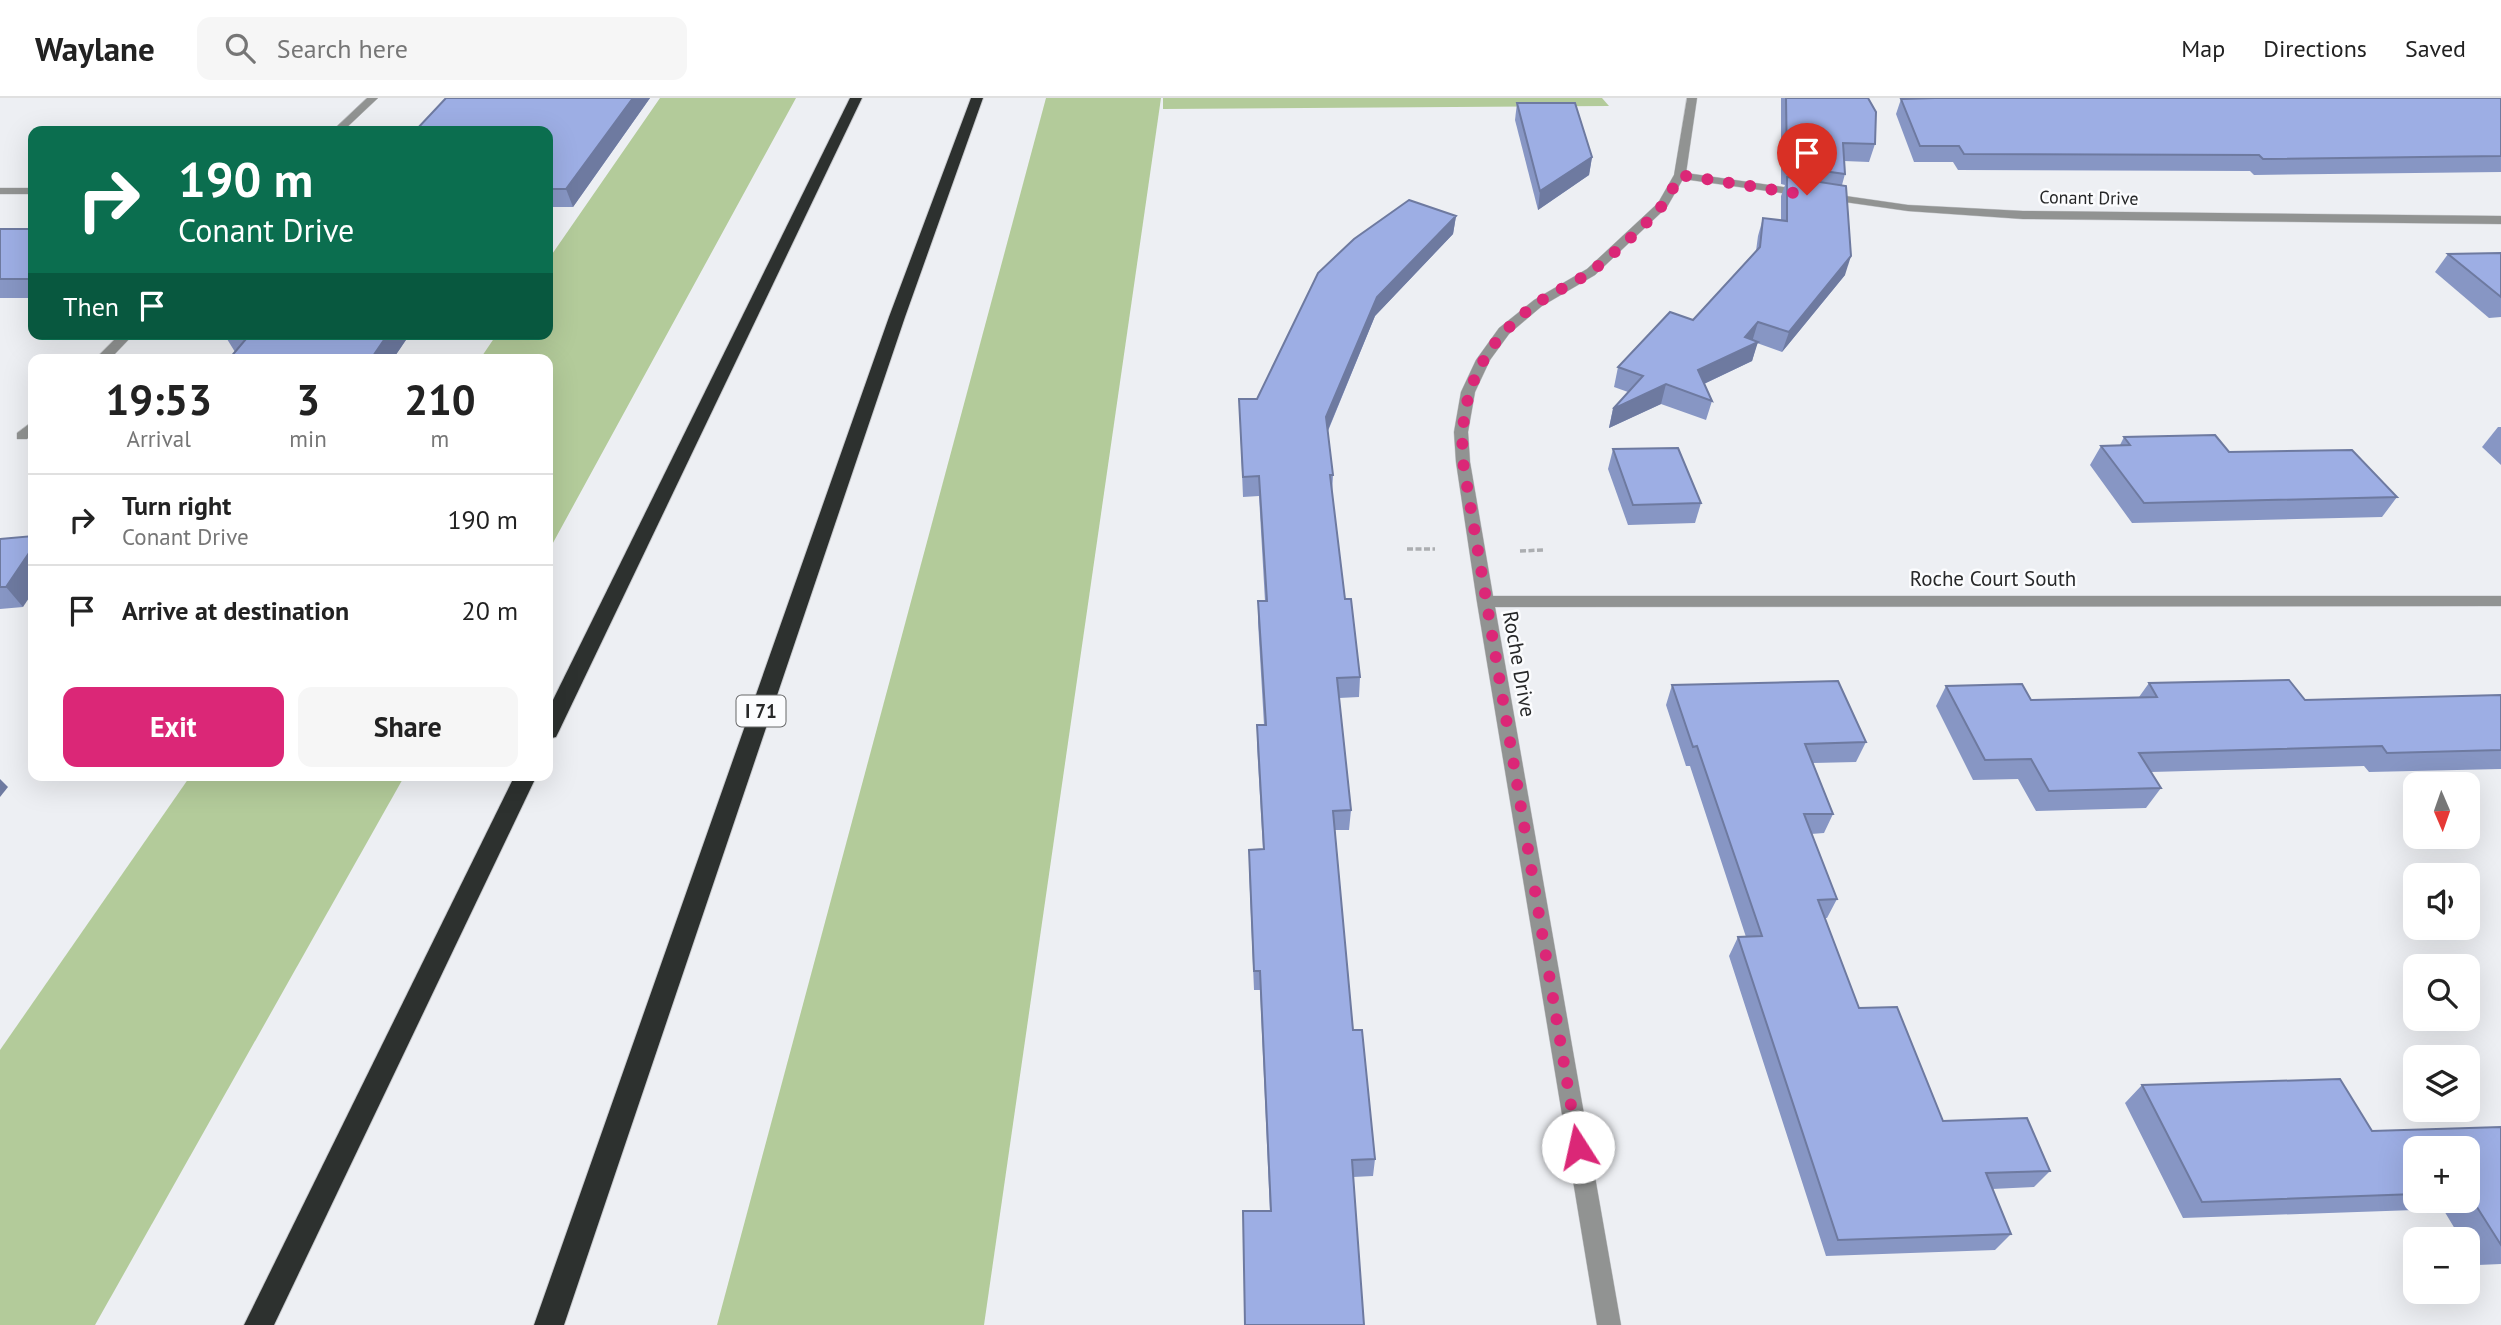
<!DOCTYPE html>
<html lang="en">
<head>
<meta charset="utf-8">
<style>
	:root { --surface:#fff; --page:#f6f6f6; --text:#222; --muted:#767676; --line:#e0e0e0; --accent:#db2777 }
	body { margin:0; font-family:"PT Sans",sans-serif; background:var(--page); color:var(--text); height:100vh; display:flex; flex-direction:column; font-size:26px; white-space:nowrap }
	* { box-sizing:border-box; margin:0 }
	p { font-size:23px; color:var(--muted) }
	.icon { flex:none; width:38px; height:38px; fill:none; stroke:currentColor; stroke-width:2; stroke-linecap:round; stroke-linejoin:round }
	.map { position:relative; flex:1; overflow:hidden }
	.panel { position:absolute; left:28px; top:256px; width:525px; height:427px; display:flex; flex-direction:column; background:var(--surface); border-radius:14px; box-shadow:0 7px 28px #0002 }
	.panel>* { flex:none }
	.hud { position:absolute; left:28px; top:28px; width:525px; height:214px; border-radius:14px; box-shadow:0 7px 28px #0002; background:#0b6e4f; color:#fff; overflow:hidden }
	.needle { width:46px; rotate:178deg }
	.controls { position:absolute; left:2403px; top:674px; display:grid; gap:14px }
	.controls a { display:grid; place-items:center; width:77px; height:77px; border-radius:14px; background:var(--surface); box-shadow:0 7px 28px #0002; font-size:35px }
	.pin { position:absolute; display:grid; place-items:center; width:60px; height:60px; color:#fff; margin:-72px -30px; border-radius:50% 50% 50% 0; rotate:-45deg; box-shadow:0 0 7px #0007 }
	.pin .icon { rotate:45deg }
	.me { position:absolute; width:77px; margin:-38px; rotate:350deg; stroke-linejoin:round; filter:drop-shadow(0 0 5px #0008) }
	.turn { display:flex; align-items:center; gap:24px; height:147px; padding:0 35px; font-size:32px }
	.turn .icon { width:91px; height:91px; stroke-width:2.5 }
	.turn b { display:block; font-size:49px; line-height:60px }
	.then { display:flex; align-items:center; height:66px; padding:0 35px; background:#0003; gap:14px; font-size:26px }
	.eta { display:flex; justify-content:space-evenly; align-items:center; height:119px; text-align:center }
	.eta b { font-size:42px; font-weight:700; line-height:49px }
	.cta { display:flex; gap:14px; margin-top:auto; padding:14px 35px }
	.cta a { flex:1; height:80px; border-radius:14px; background:var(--accent); color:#fff; font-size:28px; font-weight:700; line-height:80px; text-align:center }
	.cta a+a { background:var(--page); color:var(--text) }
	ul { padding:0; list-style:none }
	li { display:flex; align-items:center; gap:21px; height:91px; padding:0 35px; border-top:2px solid var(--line) }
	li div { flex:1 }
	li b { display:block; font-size:26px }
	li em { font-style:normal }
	header { display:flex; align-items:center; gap:42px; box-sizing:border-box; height:98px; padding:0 35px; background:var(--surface); border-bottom:2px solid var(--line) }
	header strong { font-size:33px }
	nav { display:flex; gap:38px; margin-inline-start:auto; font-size:24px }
	.search { width:490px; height:63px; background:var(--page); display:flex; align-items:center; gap:18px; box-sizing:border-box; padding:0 24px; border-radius:14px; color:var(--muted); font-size:26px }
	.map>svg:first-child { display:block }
	.green { fill:#b3cb9a }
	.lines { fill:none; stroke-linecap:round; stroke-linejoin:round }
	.minor-casing { stroke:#c9cbcf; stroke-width:1 }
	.motorway-casing { stroke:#c9cbcf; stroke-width:2 }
	.path { stroke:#acaeb1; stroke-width:3.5; stroke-dasharray:6 2.5; stroke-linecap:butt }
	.minor { fill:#919392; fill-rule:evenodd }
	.motorway { fill:#2d312f; fill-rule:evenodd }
	.wall { fill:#8796c4; fill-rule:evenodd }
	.shaded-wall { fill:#6e7aa0 }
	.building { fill:#9daee4; stroke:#6e7aa0; stroke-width:2 }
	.route { stroke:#db2777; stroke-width:12; stroke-dasharray:0 21.6 }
	.labels { text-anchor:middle; stroke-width:5; stroke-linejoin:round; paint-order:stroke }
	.far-street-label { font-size:18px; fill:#272829; stroke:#fbfcfe }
	.shield { fill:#fbfcfe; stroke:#676869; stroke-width:2 }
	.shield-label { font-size:19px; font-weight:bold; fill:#272829 }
	.street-label { font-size:21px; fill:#272829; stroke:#fbfcfe }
</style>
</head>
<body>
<header>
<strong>Waylane</strong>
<div class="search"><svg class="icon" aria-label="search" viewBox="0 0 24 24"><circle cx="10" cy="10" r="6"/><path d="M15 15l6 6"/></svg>Search here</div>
<nav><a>Map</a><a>Directions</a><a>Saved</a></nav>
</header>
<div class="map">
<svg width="2501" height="1227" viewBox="0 0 2501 1227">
	<rect width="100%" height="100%" fill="#edeff3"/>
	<!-- green -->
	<g class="green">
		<path d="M660,0H796L548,454V261H480L497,236H548V162Z"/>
		<path d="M1046,0H1161L984,1227H717Z"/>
		<path d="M1163,0H1602L1609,8L1163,11Z"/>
		<path d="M191,677H405L95,1227H0V952Z"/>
	</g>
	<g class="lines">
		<!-- minor casing -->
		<g class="minor-casing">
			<g id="minor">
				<path d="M367,0H378L343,33H332Z"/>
				<path d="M1687,0H1697L1686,75L1908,107L2023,113L2501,118V126L2023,121L1908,113L1683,81L1667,109L1595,177L1542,208L1509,236L1490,262L1475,294L1468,334L1470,364L1493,498H2501V508L1495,509L1621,1227H1597L1477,504L1456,364L1454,334L1461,294L1476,262L1499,230L1534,202L1587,171L1658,105L1674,77Z"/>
				<rect x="0" y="90" width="33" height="6"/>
				<path d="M120,236H134L110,261H95Z"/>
				<path d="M33,323V335L27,341H17V335Z"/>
			</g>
		</g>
		<!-- motorway casing -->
		<g class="motorway-casing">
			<g id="motorway">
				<path d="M850,0H862L559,633L556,639L548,641V612Z"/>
				<path d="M971,0H983L905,219L564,1227H534L889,219Z"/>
				<path d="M515,677H537L274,1227H244Z"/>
			</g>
		</g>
		<!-- path -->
		<g class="path">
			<path d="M1407,451H1435"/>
			<path d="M1520,453L1543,452"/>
		</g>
		<!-- minor -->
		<use href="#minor" class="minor"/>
		<!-- motorway -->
		<use href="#motorway" class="motorway"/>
	</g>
	<!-- wall -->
	<g class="wall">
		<path d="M446,0H650L573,109H548V33Z"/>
		<path d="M1781,0H1868L1875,46L1869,64L1844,63L1845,76L1842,87L1845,177L1782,254L1757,245L1752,263L1704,286L1712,303L1706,322L1661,306L1609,330L1613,311L1628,294L1614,289L1618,269L1693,222L1756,153L1758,138L1763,120L1781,122V98L1785,87L1781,86Z"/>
		<path d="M2501,0V74L2254,77L2250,73L1958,72L1953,64H1914L1896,16L1901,1Z"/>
		<path d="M1517,5L1592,59L1589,77L1538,112L1515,22Z"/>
		<path d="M1456,118L1453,136L1375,218L1328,333L1333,377L1332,396L1345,501L1360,579L1359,599L1339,600L1351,712L1349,732H1335L1353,932L1375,1061L1373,1078L1353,1079L1270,1113L1260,892H1254L1249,771V752L1263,751L1257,647V627H1264L1258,524V503H1265L1259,398L1243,399L1239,301H1257Z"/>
		<rect x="0" y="131" width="33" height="69"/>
		<path d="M2501,155V219L2489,220L2435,174L2448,156Z"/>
		<path d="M410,236L393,261H229L235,254L227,241Z"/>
		<path d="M2498,329H2501V367L2482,349Z"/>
		<path d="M2124,339L2229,354L2397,399L2382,419L2132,425L2090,367L2101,348L2120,347Z"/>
		<path d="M1613,351L1701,405L1695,425L1628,427L1608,371Z"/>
		<path d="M0,441L23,509L0,511Z"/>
		<path d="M2149,585L2305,602L2501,597V671L2369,674L2364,668L2151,674L2161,690L2146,710L2036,713L2018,681L1973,682L1936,608L1946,588L2031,602L2139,599Z"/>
		<path d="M1672,587L1866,644L1856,664L1813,665L1833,716L1824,735L1811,736L1837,801L1827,820H1825L1859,910L1943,1023L2050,1073L2034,1089L1992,1091L2011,1136L1995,1152L1826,1158L1729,858L1738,839H1746L1690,668H1686L1666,607Z"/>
		<path d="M2142,987L2372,1033L2501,1029V1166L2478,1167L2468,1151V1141H2461L2443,1111L2183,1120L2125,1005ZM2415,1050H2468V1102H2415Z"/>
	</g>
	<!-- shaded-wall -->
	<g class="shaded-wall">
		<path d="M633,0H650L573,109L566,91Z"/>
		<path d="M1592,59L1589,77L1538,112L1540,93Z"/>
		<path d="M1456,118L1453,136L1375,218L1325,339L1326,319L1377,199Z"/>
		<path d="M1851,158L1845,177L1782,254L1789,234Z"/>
		<path d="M1758,224L1752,244H1758L1752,263L1693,291L1698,272L1745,239Z"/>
		<path d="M388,236H410L393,261H371Z"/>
		<path d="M1666,286L1661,306L1609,330L1613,311Z"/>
		<path d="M33,449V494L23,509L6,489Z"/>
		<path d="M0,681L8,689L0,699Z"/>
	</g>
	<!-- building -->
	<g class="building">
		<path d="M446,0H633L566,91H548V33H415Z"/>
		<path d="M1786,0H1868L1876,14L1875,46L1843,45L1845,76L1787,68Z"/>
		<path d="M1935,0H2501V58L2263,61L2259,57L1964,56L1959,48H1920L1901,1Z"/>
		<path d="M1517,5H1575L1592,59L1540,93Z"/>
		<path d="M1787,79L1846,88L1851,158L1789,234L1758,224L1745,239L1758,244L1698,272L1712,303L1666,286L1613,311L1643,278L1618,269L1670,214L1693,222L1760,149L1763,120L1787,123Z"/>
		<path d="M1409,102L1456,118L1377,199L1326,319L1333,377H1330L1345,501H1351L1360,579L1337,580L1351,712L1333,713L1353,932H1362L1375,1061L1352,1062L1364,1227H1245L1243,1113H1271L1260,873H1254L1249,752L1264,751L1257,627H1266L1258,503H1267L1259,378L1243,379L1239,301H1257L1318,175L1354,141Z"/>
		<rect x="0" y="131" width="33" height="50"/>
		<path d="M2501,155V199L2448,156Z"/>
		<path d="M232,236H388L371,261H229L246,241H227Z"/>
		<path d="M2215,337L2229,354L2352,352L2397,399L2144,405L2101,348L2130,347L2124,339Z"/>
		<path d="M1678,350L1701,405L1633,407L1613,351Z"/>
		<path d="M33,438V449L6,489H0V441Z"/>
		<path d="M2289,582L2305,602L2501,597V652L2387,655L2382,648L2139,655L2161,690L2049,693L2031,661L1985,662L1946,588L2022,586L2031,602L2157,599L2149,585Z"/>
		<path d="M1838,583L1866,644L1805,646L1833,716H1804L1837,801L1818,802L1859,910L1897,909L1943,1023L2027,1020L2050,1073L1986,1075L2011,1136L1838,1142L1738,839L1762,838L1697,648L1693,649L1672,587Z"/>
		<path d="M2340,981L2372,1033L2501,1029V1147L2468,1095V1050H2415V1096L2202,1104L2142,987Z"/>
	</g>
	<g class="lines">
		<!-- route -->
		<path class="route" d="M1578,1049L1463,364C1458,296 1482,244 1539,204C1555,193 1574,186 1590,174C1606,163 1653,121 1664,105C1670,97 1675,86 1680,77L1807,97"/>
	</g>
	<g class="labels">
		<!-- far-street labels -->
		<g class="far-street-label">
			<text transform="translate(2089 100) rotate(1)" y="6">Conant Drive</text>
		</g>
		<!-- shield labels -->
		<rect class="shield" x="736.5" y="597.5" width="49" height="31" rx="5"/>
		<g class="shield-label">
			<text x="761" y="620">I 71</text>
		</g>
		<!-- street labels -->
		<g class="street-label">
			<text x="1993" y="488">Roche Court South</text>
			<text transform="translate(1519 566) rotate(80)" y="7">Roche Drive</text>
		</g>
	</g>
</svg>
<div class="controls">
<a><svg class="needle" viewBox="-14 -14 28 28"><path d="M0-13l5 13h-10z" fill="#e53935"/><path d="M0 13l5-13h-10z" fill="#767676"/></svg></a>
<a><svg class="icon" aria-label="sound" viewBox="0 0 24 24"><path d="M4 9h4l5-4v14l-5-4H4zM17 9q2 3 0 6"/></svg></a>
<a><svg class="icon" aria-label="search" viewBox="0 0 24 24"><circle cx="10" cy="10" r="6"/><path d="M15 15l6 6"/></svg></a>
<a><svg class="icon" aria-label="layers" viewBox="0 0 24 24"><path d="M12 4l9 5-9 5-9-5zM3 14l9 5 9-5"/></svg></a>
<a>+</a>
<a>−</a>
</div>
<div class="pin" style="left:1807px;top:97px;background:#d93025"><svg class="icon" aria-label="arrive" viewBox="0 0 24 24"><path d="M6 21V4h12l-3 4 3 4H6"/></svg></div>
<svg class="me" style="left:1578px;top:1049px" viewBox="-20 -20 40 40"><circle r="19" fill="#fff"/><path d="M0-13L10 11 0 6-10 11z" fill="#db2777"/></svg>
<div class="hud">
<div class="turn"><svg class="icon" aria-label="right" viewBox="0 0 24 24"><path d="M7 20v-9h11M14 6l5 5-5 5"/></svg><div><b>190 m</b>Conant Drive</div></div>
<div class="then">Then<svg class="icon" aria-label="arrive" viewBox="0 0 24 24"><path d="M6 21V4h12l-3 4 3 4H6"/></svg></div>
</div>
<section class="panel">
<div class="eta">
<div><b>19:53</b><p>Arrival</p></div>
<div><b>3</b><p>min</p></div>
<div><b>210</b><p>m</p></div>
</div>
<ul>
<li><svg class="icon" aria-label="right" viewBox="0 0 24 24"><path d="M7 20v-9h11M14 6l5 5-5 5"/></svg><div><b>Turn right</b><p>Conant Drive</p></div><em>190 m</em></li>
<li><svg class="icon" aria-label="arrive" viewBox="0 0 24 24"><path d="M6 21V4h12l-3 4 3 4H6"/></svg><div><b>Arrive at destination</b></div><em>20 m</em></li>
</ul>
<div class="cta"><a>Exit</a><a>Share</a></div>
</section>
</div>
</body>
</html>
